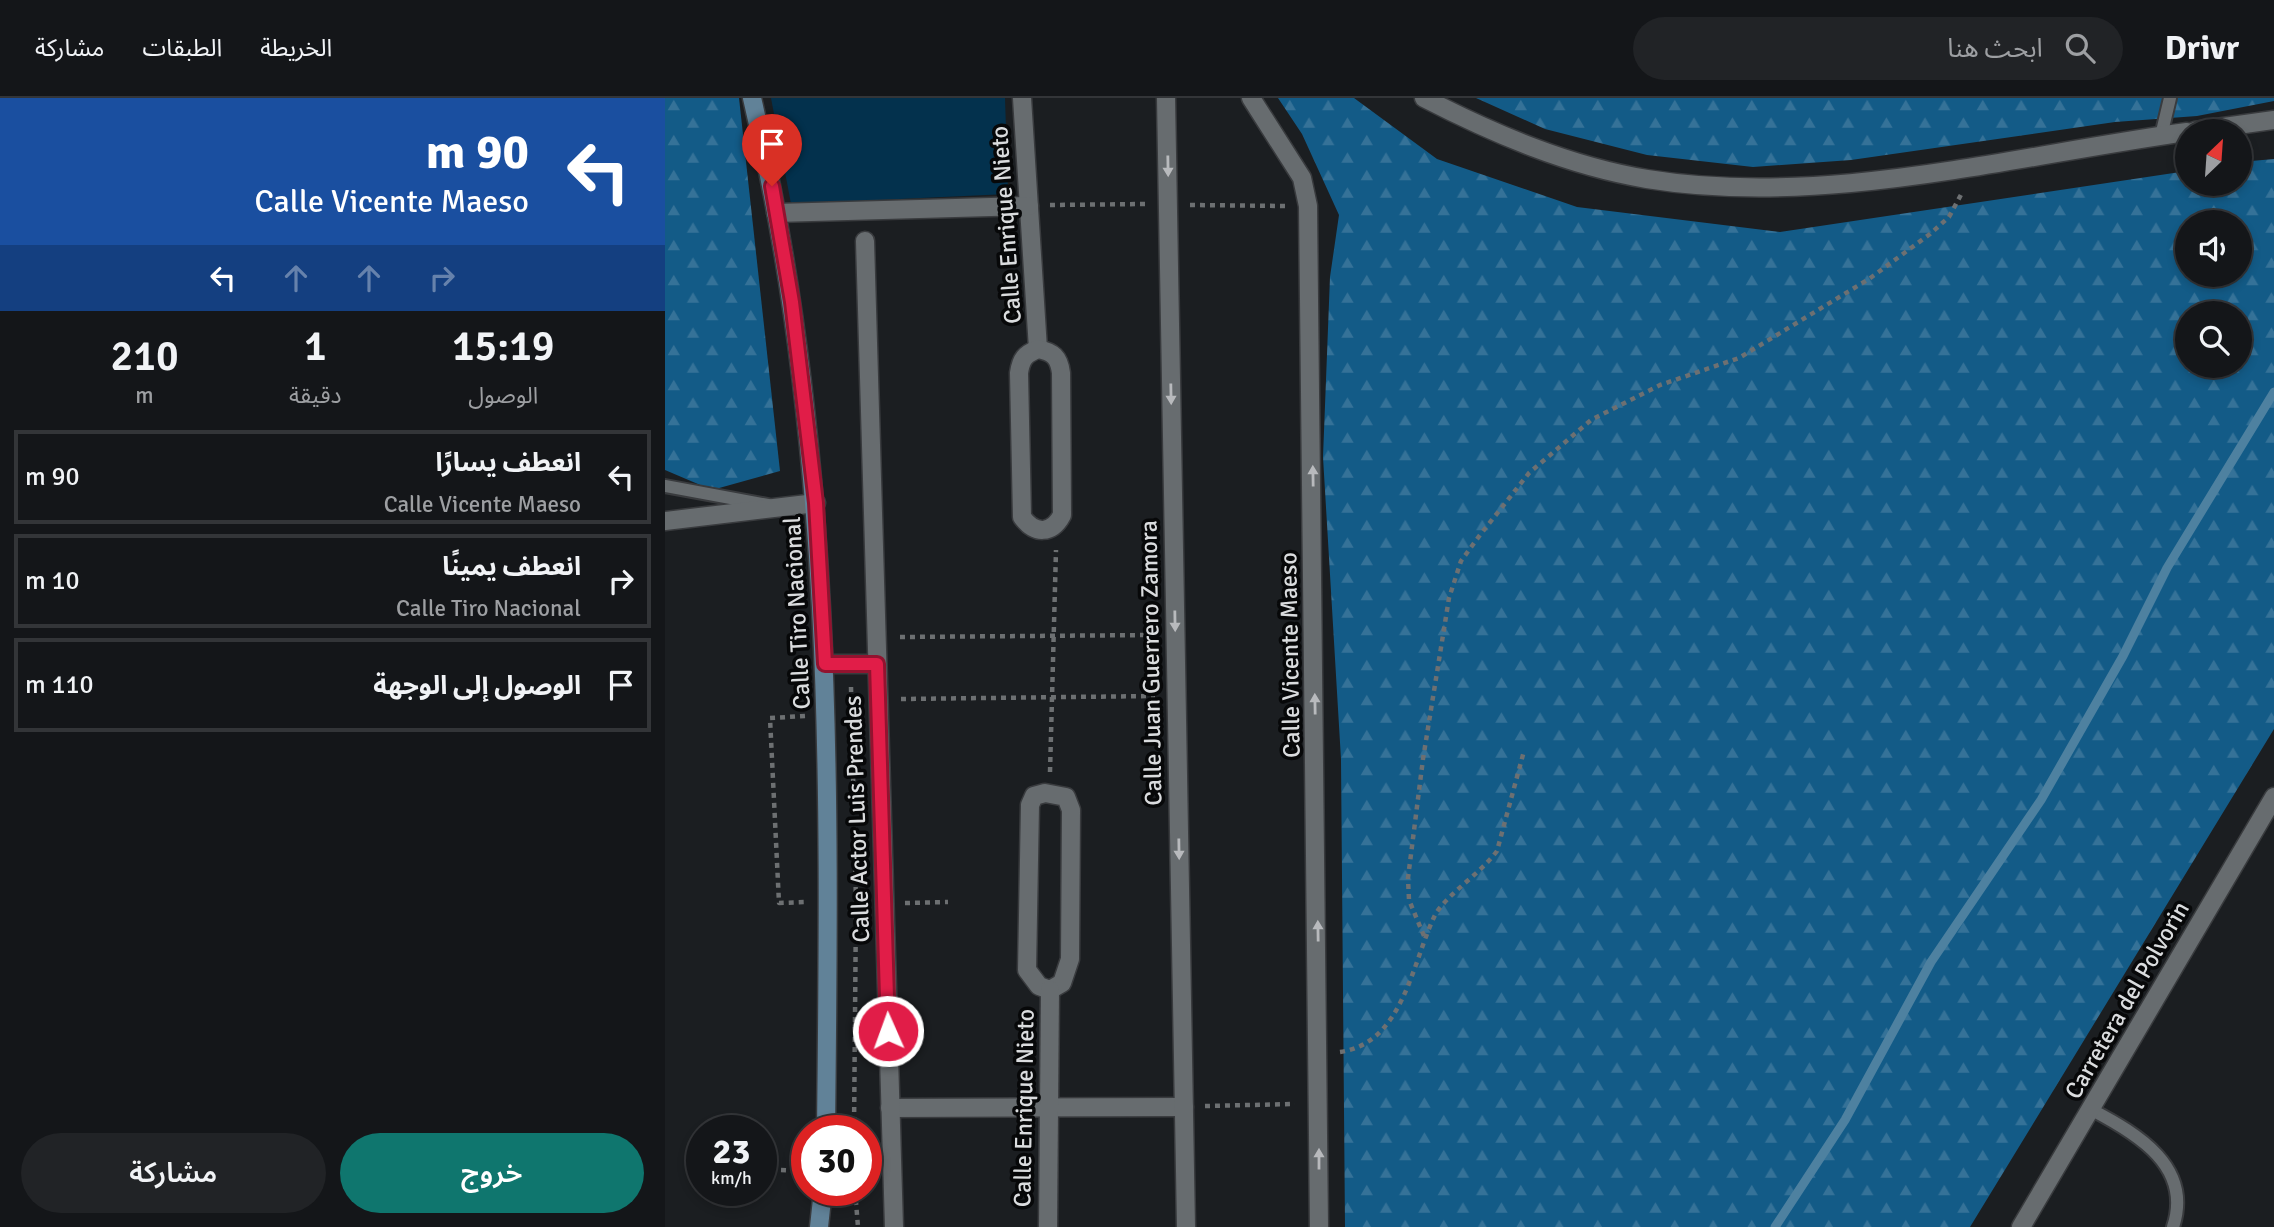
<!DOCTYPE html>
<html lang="ar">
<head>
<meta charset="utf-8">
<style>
	:root { --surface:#141619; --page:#212326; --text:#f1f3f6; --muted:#9d9fa2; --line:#333538; --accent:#0f766e }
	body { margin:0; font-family:Signika,"Noto Sans Arabic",sans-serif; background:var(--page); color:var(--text); direction:rtl; height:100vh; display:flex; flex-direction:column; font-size:26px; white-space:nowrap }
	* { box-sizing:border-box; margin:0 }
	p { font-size:23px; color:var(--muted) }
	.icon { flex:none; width:38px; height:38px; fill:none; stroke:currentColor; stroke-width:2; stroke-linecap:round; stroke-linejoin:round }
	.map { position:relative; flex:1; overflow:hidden; direction:ltr }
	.sheet { display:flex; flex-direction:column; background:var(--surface); width:665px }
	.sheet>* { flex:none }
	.banner { background:#1a4fa0; color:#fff; overflow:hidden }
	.needle { width:46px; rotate:25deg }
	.buttons { position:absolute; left:1510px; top:21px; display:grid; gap:14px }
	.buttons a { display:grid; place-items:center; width:77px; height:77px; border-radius:50%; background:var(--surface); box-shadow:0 4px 10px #0003,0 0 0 2px var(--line); font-size:35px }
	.speed { position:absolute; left:21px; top:1017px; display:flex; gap:14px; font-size:35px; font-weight:700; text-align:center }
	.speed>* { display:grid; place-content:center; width:91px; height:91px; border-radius:50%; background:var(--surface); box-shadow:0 4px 10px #0003,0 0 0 2px var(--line); line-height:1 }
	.speed small { font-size:18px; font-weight:400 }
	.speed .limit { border:10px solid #d22; background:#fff; color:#111 }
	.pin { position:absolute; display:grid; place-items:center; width:60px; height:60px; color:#fff; margin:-72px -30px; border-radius:50% 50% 50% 0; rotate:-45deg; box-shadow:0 0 7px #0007 }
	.pin .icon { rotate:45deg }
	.me { position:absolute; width:77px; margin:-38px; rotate:358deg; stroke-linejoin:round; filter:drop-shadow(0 0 5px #0008) }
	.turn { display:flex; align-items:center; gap:24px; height:147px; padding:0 21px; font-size:32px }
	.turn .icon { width:91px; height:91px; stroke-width:2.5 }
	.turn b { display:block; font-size:49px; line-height:60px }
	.lanes { display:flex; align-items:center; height:66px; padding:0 21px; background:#0003; justify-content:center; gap:35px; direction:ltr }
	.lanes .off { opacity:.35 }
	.eta { display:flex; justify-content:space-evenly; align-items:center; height:119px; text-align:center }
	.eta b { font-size:42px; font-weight:600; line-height:49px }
	.cta { display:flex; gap:14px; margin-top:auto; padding:14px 21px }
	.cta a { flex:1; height:80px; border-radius:42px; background:var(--accent); color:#fff; font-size:28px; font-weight:600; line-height:80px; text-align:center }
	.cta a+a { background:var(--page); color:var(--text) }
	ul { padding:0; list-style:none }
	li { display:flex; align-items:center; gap:21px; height:94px; margin:0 14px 10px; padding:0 7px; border:4px solid var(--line); border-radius:0px }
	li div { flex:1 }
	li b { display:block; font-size:26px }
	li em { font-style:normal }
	header { display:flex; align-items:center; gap:42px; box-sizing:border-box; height:98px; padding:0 35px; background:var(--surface); border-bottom:2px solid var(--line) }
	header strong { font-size:33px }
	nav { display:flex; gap:38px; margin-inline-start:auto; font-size:24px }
	.search { width:490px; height:63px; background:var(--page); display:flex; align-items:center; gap:18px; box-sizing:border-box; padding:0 24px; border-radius:38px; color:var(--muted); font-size:26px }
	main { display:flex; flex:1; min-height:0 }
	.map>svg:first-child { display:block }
	.forest { fill:url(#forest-firs); fill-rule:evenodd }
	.park { fill:#03314d }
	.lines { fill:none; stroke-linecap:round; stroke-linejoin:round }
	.stream { stroke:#4e81a0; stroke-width:9 }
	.service-casing { stroke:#393b3e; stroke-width:16 }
	.pedestrian-casing { stroke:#393b3e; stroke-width:21 }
	.minor-casing { stroke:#393b3e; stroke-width:21 }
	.tertiary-casing { stroke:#393b3e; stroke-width:21 }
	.secondary-casing { stroke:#393b3e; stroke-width:21 }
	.path { stroke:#6d7072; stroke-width:4.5; stroke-dasharray:5 5; stroke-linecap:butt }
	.service { stroke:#676c6f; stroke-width:12 }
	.pedestrian { stroke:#676c6f; stroke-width:18 }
	.minor { stroke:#676c6f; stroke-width:18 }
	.tertiary { stroke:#676c6f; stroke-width:18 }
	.secondary { stroke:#618298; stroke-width:18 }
	.oneway { fill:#b8babd }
	.route-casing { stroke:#92132f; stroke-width:18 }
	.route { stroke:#e11d48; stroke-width:12 }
	.labels { text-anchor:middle; stroke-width:7; stroke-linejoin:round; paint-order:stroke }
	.street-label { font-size:24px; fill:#dadcde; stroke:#070809 }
</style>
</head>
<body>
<header>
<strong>Drivr</strong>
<div class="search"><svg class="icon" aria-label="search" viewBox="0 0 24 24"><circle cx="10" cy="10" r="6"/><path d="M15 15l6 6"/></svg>ابحث هنا</div>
<nav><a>الخريطة</a><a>الطبقات</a><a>مشاركة</a></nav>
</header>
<main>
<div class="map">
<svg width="1609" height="1129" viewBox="0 0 1609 1129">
	<defs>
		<pattern id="forest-firs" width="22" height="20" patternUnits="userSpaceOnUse" patternTransform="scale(1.75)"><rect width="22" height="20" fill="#135b87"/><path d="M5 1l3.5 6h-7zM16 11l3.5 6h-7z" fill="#357298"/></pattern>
	</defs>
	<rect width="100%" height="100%" fill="#1b1e21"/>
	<!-- forest -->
	<g class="forest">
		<path d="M0,0H74L115,373L47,392L0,372Z"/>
		<path d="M613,0H689L772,61L912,109L1115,134L1522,73V86H1575V64L1609,61V631L1305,1129H680L676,661L658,359L665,179L674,117L637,36ZM1522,124H1575V177H1522ZM1575,215V268H1522V215Z"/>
		<path d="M811,0H1609V3L1532,18L1450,24L1186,62L1088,69L982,57L880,31Z"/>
	</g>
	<!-- park -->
	<path class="park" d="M106,0H340L343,96L126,106Z"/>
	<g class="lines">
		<!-- stream -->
		<path class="stream" d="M1110,1129L1180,1022L1266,864L1376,702L1458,558L1502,470L1609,294"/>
		<!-- service casing -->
		<g class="service-casing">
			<g id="service">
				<path d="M1496,38L1505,0"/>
				<path d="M0,388L103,407"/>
				<path d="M1427,1012C1473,1036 1528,1069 1508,1129"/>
			</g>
		</g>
		<!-- pedestrian casing -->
		<g class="pedestrian-casing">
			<path id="pedestrian" d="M225,1010L519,1009"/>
		</g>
		<!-- minor casing -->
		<g class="minor-casing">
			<g id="minor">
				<path d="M357,0L373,251"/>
				<path d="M501,0L521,1129"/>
				<path d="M586,0L637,80L643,108L654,1129"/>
				<path d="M111,115L364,108"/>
				<path d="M200,143L229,1129"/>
				<path d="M373,251C388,254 394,259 396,275L397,417C387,436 370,437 357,419L354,275C356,261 360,256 373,251Z"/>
				<path d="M0,423L151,405"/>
				<path d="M160,566H212"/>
				<path d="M380,695L401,699L406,712L405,861L397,885L385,892L374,888L362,872L365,707L369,698Z"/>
				<path d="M383,1129L385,892"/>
				<path d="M1356,1129L1609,699"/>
			</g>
		</g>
		<!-- tertiary casing -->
		<g class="tertiary-casing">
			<g id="tertiary">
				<path d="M759,0C829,36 904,68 982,81C1159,110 1347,58 1522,34"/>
				<path d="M1530,33L1609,22"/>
			</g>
		</g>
		<!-- secondary casing -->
		<g class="secondary-casing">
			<g id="secondary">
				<path d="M87,0C169,344 165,682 161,1032"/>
				<path d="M154,1129L158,1092"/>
			</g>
		</g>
		<!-- path -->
		<g class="path">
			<path d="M385,107L481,106"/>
			<path d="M525,107L621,108"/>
			<path d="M235,539L488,537"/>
			<path d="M186,589L191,804L189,1032"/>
			<path d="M236,601L490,598"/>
			<path d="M140,618L105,620L114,805L141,804"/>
			<path d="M385,674L391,452"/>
			<path d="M240,805L283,804"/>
			<path d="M759,838L744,802L743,780L758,661L784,500L796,463L815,437L864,375L926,322L995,287L1074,260L1204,181L1265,136L1284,119L1298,93"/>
			<path d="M675,954C739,945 747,863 771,815C788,791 814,777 832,753L859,653"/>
			<path d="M540,1008L630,1006"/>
			<path d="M116,1072L142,1073"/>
			<path d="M190,1092L193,1129"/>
		</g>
		<!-- service -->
		<use href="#service" class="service"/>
		<!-- pedestrian -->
		<use href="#pedestrian" class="pedestrian"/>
		<!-- minor -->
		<use href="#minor" class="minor"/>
		<!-- tertiary -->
		<use href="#tertiary" class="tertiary"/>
		<!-- secondary -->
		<use href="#secondary" class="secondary"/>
	</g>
	<!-- one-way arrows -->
	<defs><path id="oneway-solid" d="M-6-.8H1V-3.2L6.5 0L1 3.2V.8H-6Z" transform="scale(1.75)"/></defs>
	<g class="oneway">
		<use href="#oneway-solid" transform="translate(503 68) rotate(89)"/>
		<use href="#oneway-solid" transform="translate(506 296) rotate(89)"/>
		<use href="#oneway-solid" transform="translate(648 378) rotate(-91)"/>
		<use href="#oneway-solid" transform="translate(510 523) rotate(89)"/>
		<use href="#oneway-solid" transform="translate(650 606) rotate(-91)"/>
		<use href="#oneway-solid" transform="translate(514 751) rotate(89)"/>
		<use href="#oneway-solid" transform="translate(653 833) rotate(-91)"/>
		<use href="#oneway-solid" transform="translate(654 1061) rotate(-90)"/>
	</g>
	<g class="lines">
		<!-- route casing -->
		<g class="route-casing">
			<path id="route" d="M107,88L127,204L151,405L160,566H212L223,933"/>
		</g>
		<!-- route -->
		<use href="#route" class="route"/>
	</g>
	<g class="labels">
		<!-- street labels -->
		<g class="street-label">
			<text transform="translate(341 127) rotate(-94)" y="8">Calle Enrique Nieto</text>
			<text transform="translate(132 515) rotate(-93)" y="8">Calle Tiro Nacional</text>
			<text transform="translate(625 557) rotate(-91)" y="8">Calle Vicente Maeso</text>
			<text transform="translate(486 565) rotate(-91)" y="8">Calle Juan Guerrero Zamora</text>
			<text transform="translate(192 721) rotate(-92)" y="8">Calle Actor Luis Prendes</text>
			<text transform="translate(1462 902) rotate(-60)" y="8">Carretera del Polvorin</text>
			<text transform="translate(359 1010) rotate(-89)" y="8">Calle Enrique Nieto</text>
		</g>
	</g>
</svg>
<div class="buttons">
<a><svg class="needle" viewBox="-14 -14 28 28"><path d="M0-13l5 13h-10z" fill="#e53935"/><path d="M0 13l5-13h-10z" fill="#9d9fa2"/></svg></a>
<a><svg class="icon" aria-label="sound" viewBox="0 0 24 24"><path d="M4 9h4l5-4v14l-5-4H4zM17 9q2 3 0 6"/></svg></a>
<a><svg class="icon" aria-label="search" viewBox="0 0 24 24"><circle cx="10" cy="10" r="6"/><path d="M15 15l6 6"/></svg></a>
</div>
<div class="speed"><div>23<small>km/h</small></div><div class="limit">30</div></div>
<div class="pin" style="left:107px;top:88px;background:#d93025"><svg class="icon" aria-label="arrive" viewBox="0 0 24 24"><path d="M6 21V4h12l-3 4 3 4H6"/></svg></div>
<svg class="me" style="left:223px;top:933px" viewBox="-20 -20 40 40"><circle r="17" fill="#e11d48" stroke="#fff" stroke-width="3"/><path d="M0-11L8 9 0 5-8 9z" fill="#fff"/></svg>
</div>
<section class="sheet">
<div class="banner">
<div class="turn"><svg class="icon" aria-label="left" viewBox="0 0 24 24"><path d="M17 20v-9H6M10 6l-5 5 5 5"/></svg><div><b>90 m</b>Calle Vicente Maeso</div></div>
<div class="lanes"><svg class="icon" aria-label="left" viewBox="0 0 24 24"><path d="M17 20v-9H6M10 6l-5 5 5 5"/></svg><svg class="icon off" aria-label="ahead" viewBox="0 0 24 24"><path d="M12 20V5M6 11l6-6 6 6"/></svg><svg class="icon off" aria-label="ahead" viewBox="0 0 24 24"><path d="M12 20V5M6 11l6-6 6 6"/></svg><svg class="icon off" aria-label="right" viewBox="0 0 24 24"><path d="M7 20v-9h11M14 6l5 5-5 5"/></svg></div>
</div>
<div class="eta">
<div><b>15:19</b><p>الوصول</p></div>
<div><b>1</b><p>دقيقة</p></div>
<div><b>210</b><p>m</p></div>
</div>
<ul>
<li><svg class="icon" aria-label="left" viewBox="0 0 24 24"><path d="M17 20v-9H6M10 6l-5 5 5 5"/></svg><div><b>انعطف يسارًا</b><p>Calle Vicente Maeso</p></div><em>90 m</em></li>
<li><svg class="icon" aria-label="right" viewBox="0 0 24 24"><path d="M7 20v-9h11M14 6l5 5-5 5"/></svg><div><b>انعطف يمينًا</b><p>Calle Tiro Nacional</p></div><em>10 m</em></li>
<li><svg class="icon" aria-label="arrive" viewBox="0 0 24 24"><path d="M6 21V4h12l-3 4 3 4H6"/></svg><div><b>الوصول إلى الوجهة</b></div><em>110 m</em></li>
</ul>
<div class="cta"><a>خروج</a><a>مشاركة</a></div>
</section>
</main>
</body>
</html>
